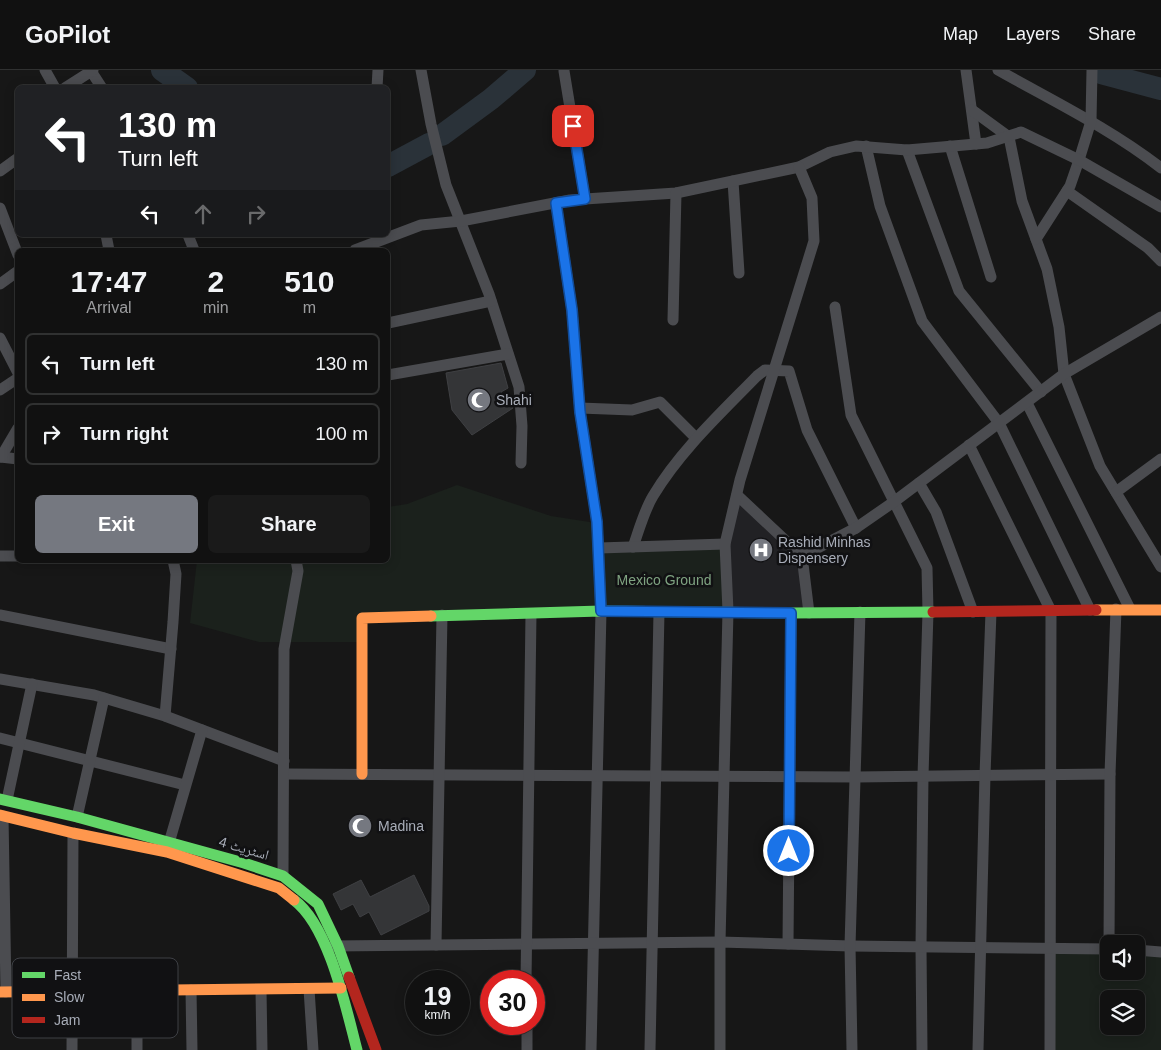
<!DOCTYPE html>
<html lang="en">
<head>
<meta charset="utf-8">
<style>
	:root { --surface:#111; --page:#1a1a1a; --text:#f1f3f6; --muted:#9c9d9f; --line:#303131; --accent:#757880 }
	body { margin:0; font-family:Helvetica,"Noto Naskh Arabic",sans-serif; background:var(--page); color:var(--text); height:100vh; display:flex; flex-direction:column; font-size:19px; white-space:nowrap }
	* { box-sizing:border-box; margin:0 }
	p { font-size:16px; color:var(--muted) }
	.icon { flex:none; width:28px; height:28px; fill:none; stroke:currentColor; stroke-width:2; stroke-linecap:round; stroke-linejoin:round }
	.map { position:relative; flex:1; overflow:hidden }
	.sheet { position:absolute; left:15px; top:178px; width:375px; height:315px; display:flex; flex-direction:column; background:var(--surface); border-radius:8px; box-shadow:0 2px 12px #0003,0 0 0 1px var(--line) }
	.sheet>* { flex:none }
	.top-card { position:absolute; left:15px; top:15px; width:375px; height:152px; border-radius:8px; box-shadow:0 2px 12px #0003,0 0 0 1px var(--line); background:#202124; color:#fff; overflow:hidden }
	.tools { position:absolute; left:1100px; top:865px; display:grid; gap:10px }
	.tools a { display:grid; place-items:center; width:45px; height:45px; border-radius:8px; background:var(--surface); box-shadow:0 2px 12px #0003,0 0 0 1px var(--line); font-size:25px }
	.speed { position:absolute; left:405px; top:900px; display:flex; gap:10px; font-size:25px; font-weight:700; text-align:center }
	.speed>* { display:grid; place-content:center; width:65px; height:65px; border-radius:50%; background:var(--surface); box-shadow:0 2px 12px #0003,0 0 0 1px var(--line); line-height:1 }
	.speed small { font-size:12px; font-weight:400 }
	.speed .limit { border:8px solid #d22; background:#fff; color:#111 }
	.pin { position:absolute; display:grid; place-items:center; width:42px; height:42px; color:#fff; margin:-21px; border-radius:10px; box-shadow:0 2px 8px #0006 }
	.me { position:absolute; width:55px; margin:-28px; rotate:0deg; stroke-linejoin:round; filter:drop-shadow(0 0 4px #0008) }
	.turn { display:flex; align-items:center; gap:18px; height:105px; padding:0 20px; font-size:22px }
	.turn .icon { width:65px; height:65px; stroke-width:2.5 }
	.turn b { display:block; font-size:35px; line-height:42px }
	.lanes { display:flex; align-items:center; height:48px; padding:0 20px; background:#0003; justify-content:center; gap:25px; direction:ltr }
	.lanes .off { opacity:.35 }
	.eta { display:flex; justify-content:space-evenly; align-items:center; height:85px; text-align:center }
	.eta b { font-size:30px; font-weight:700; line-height:35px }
	.button { display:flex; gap:10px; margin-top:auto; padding:10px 20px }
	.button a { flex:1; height:58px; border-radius:8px; background:var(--accent); color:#fff; font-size:20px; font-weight:700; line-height:58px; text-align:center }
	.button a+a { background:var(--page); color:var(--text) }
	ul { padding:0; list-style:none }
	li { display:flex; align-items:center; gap:15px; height:62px; margin:0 10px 8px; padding:0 10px; border:2px solid var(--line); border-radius:8px }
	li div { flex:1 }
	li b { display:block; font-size:19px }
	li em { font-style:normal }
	header { display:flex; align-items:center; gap:30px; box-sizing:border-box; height:70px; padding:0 25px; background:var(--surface); border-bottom:1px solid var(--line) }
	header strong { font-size:24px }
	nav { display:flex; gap:28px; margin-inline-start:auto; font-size:18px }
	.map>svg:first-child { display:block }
	.built { fill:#212124 }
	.green { fill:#1b211c; fill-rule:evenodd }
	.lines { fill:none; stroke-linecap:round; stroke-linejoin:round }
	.river { stroke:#2a3239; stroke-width:22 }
	.building { fill:#343537; stroke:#3f4043 }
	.street { stroke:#4b4c50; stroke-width:11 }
	.fast { stroke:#63d668; stroke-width:11 }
	.slow { stroke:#ff974d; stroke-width:11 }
	.jam { stroke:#b3261e; stroke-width:11 }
	.route-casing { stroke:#114b97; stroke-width:12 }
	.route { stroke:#1a73e8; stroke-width:9 }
	.labels { text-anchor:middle; stroke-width:5; stroke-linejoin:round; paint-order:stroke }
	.poi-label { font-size:14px; fill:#a8adb8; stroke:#111113; text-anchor:start }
	.park-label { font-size:14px; fill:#7fa381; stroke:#111113 }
	.street-label { font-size:14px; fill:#a8adb8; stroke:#111113 }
	.key { fill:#111113; stroke:#3e4045; stroke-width:1 }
	.key-label { font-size:14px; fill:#a8adb8 }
</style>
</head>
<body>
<header>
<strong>GoPilot</strong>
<nav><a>Map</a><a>Layers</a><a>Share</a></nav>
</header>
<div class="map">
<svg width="1161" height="980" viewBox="0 0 1161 980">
	<rect width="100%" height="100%" fill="#171717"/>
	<!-- built -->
	<path class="built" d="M737,425L802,486L809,543L729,540L725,474Z"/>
	<!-- green -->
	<g class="green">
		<path d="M457,415L551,446L596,453L600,540L362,548V572H259L190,553L197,490H388V437L407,434Z"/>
		<path d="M726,477L729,540H602L600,479Z"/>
		<path d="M1109,879V901H1136V880L1161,881V980H1050L1051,880ZM1109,929H1136V956H1109Z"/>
	</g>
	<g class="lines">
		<!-- river -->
		<g class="river">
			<path d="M162,0L187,18"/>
			<path d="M1101,3L1161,19"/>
			<path d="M442,65L491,29L525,0"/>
			<path d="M388,96L429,74"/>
		</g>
	</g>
	<!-- building -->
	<g class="building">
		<path d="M501,293L508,318L501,322L513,338L472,365L452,340L446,303Z"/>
		<path d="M414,805L429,836V841L381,865L369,842L360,847L353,834L341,840L333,824L361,810L370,827Z"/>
	</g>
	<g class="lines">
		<!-- street -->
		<g class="street">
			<path d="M45,0L55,18"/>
			<path d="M421,0L431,54L446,115L489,224L519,317L522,356L521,393"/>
			<path d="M966,0L976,74"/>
			<path d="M998,0C1053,31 1111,59 1161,98"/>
			<path d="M91,1L102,18"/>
			<path d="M564,1L585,129"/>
			<path d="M65,18L93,0"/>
			<path d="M377,18L378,0"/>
			<path d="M972,40L1009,67L1022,131L1047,199L1059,257L1064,304L1100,396L1161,497"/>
			<path d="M866,76L880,136L922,251L999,353L1090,540"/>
			<path d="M950,76L991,207"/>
			<path d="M907,80L959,221L1041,322"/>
			<path d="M0,101L18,88"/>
			<path d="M733,111L739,203"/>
			<path d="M1067,121L1148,178L1161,191"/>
			<path d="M556,133L572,240L580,342L597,452L601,541L591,980"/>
			<path d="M0,138L18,185"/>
			<path d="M106,165L109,180"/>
			<path d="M188,165L194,180"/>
			<path d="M1036,169L1070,116L1079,90L1091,51L1092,0"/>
			<path d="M355,180L421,155L461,151L570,130L676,123L799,97L830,82L856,76L907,80L942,77L987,73L1021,62L1079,90L1161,137"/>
			<path d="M0,214L18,201"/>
			<path d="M835,237L851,345L927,498L928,542L923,706L921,877L922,980"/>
			<path d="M673,250L676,123"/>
			<path d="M388,253L491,231"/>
			<path d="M0,268L18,303"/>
			<path d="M388,305L508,284"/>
			<path d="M0,320L18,308"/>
			<path d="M1027,333L1130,539"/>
			<path d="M580,338L632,340L660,332L696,368"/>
			<path d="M969,375L1051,541L1050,980"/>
			<path d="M0,387L18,389"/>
			<path d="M1,387L18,358"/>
			<path d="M919,413L936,442L973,542"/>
			<path d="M1116,422L1161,389"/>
			<path d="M737,425L802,486L809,543"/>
			<path d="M633,477C639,460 644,441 653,426C680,381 720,344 757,306L765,300L789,301L807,360L856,458"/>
			<path d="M599,478L725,474"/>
			<path d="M0,486H18"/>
			<path d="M802,486L856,458L895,431L1064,304L1161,247"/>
			<path d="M0,545L171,579"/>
			<path d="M0,609L94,625L165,646L284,691"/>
			<path d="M165,646L173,552L176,504L173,490"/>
			<path d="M0,668L185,715"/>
			<path d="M284,704L856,707L1110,704"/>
			<path d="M7,730L32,614"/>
			<path d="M3,746L6,922"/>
			<path d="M77,747L104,628"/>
			<path d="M169,773L202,660"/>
			<path d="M283,806L284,579L298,501L296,490"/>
			<path d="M788,874L791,543"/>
			<path d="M1109,874L1110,704L1116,539"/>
			<path d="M436,875L442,545"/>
			<path d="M333,876L720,872L850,876L1109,879"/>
			<path d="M1136,880L1161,882"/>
			<path d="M526,911L531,544"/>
			<path d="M309,919L313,980"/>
			<path d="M191,920L192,980"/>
			<path d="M261,920L262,980"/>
			<path d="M137,921V980"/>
			<path d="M527,954V980"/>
			<path d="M72,980L73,763"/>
			<path d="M650,980L659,542"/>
			<path d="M720,980V872L728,541L725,474L740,410L814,171L812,128L799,97"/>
			<path d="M852,980L850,876L860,542"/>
			<path d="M978,980L985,705L991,542"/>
		</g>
		<!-- fast -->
		<g class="fast">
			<path d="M431,546L601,541L791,543L933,542"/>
			<path d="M0,729L77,747L244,793L283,806L318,834L338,876L349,907"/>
			<path d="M294,830C329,856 346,938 357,980"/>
		</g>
		<!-- slow -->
		<g class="slow">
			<path d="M1096,540H1161"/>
			<path d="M362,704V548L431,546"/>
			<path d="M0,745L73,763L167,782L279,818L294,830"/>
			<path d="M0,922L341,918"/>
		</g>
		<!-- jam -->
		<g class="jam">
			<path d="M933,542L1096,540"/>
			<path d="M349,907L376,980"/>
		</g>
	</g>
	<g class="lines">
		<!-- route casing -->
		<g class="route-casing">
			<path id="route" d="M573,56L585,129L556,133L572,240L580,342L597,452L601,541L791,543L789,781"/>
		</g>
		<!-- route -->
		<use href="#route" class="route"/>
	</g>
	<!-- icons -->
	<defs>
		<g id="mosque-disc" transform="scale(1.25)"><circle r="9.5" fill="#757880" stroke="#111113"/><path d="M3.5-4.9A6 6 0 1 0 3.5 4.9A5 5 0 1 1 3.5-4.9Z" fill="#fff"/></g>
		<g id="hospital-disc" transform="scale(1.25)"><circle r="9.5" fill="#757880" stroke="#111113"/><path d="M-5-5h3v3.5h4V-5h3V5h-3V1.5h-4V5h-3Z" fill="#fff"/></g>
	</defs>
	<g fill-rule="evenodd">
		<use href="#mosque-disc" x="479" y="330"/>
		<use href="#hospital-disc" x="761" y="480"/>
		<use href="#mosque-disc" x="360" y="756"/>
	</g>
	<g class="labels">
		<!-- poi labels -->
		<g class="poi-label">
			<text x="496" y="335">Shahi</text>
			<text x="778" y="477">Rashid Minhas<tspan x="778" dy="16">Dispensery</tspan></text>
			<text x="378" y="761">Madina</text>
		</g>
		<!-- park labels -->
		<g class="park-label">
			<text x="664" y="515">Mexico Ground</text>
		</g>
		<!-- street labels -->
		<g class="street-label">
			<text transform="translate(244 778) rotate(16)" y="5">اسٹریٹ 4</text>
		</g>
	</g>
	<!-- legend -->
	<rect x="12" y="888" width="166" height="80" rx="8" class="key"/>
	<rect x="22" y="902" width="23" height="6" fill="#63d668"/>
	<rect x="22" y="924" width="23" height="7" fill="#ff974d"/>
	<rect x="22" y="947" width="23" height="6" fill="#b3261e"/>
	<g class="key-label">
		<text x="54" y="910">Fast</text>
		<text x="54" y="932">Slow</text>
		<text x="54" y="955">Jam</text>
	</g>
</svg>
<div class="tools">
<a><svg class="icon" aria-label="sound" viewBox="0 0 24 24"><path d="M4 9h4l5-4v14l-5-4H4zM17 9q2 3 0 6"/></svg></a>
<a><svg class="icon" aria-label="layers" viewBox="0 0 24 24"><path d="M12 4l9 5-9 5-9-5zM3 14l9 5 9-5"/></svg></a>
</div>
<div class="speed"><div>19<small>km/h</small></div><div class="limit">30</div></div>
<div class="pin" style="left:573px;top:56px;background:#d93025"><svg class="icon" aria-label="arrive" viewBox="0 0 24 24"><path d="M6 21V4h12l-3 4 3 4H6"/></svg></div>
<svg class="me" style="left:789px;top:781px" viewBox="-20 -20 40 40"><circle r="17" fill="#1a73e8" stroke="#fff" stroke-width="3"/><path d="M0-11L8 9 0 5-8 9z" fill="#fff"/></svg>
<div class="top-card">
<div class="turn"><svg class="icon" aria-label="left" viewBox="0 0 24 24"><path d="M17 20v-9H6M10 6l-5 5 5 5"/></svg><div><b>130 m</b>Turn left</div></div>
<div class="lanes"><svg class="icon" aria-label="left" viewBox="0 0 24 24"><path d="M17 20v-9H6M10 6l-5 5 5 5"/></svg><svg class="icon off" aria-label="ahead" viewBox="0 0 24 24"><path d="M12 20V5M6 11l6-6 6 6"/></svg><svg class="icon off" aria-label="right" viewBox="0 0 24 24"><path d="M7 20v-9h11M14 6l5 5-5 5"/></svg></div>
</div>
<section class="sheet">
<div class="eta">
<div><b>17:47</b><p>Arrival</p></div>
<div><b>2</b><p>min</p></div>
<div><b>510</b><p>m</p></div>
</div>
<ul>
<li><svg class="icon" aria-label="left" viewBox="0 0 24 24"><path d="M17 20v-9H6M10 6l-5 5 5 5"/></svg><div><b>Turn left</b></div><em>130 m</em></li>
<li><svg class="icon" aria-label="right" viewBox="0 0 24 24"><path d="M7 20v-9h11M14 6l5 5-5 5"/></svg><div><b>Turn right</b></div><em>100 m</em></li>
</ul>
<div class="button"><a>Exit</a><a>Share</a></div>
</section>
</div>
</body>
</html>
